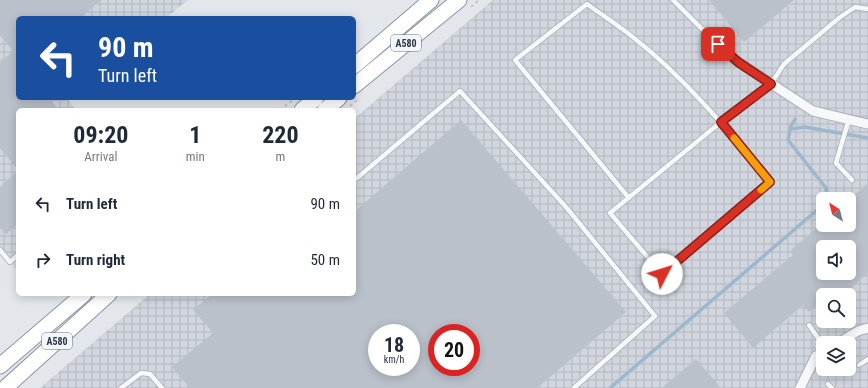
<!DOCTYPE html>
<html lang="en">
<head>
<meta charset="utf-8">
<style>
	:root { --surface:#fff; --page:#f6f6f7; --text:#1f2937; --muted:#747a83 }
	body { margin:0; font-family:"Roboto Condensed",sans-serif; background:var(--page); color:var(--text); height:100vh; display:flex; flex-direction:column; font-size:15px; white-space:nowrap }
	* { box-sizing:border-box; margin:0 }
	p { font-size:13px; color:var(--muted) }
	.icon { flex:none; width:22px; height:22px; fill:none; stroke:currentColor; stroke-width:2; stroke-linecap:round; stroke-linejoin:round }
	.map { position:relative; flex:1; overflow:hidden }
	.panel { position:absolute; left:16px; top:108px; width:340px; height:188px; display:flex; flex-direction:column; background:var(--surface); border-radius:6px; box-shadow:0 2px 10px #0003 }
	.panel>* { flex:none }
	.banner { position:absolute; left:16px; top:16px; width:340px; height:84px; border-radius:6px; box-shadow:0 2px 10px #0003; background:#1a4fa0; color:#fff; overflow:hidden }
	.needle { width:26px; rotate:324deg }
	.tools { position:absolute; left:816px; top:192px; display:grid; gap:8px }
	.tools a { display:grid; place-items:center; width:40px; height:40px; border-radius:6px; background:var(--surface); box-shadow:0 2px 10px #0003; font-size:20px }
	.speed { position:absolute; left:368px; top:324px; display:flex; gap:8px; font-size:20px; font-weight:700; text-align:center }
	.speed>* { display:grid; place-content:center; width:52px; height:52px; border-radius:50%; background:var(--surface); box-shadow:0 2px 10px #0003; line-height:1 }
	.speed small { font-size:10px; font-weight:400 }
	.speed .limit { border:6px solid #d22; background:#fff; color:#111 }
	.pin { position:absolute; display:grid; place-items:center; width:34px; height:34px; color:#fff; margin:-17px; border-radius:8px; box-shadow:0 2px 6px #0006 }
	.me { position:absolute; width:44px; margin:-22px; rotate:50deg; stroke-linejoin:round; filter:drop-shadow(0 0 3px #0008) }
	.turn { display:flex; align-items:center; gap:14px; height:84px; padding:0 16px; font-size:18px }
	.turn .icon { width:52px; height:52px; stroke-width:2.5 }
	.turn b { display:block; font-size:28px; line-height:34px }
	.eta { display:flex; justify-content:space-evenly; align-items:center; height:68px; text-align:center }
	.eta b { font-size:24px; font-weight:700; line-height:28px }
	ul { padding:0; list-style:none }
	li { display:flex; align-items:center; gap:12px; height:56px; padding:0 16px }
	li div { flex:1 }
	li b { display:block; font-size:15px }
	li em { font-style:normal }
	.map>svg:first-child { display:block }
	.industrial { fill:url(#industrial-grid); fill-rule:evenodd }
	.lines { fill:none; stroke-linecap:round; stroke-linejoin:round }
	.stream { stroke:#9db7cd; stroke-width:3.5 }
	.building { fill:#bac1ca; fill-rule:evenodd }
	.service-casing { stroke:#a8aeb7; stroke-width:6 }
	.minor-casing { stroke:#a8aeb7; stroke-width:11 }
	.trunk-casing { stroke:#8a95a3; stroke-width:17 }
	.path { stroke:#c1c5cb; stroke-width:2; stroke-dasharray:3 3; stroke-linecap:butt }
	.service { stroke:#f6f8fa; stroke-width:4.5 }
	.minor { stroke:#f6f8fa; stroke-width:9 }
	.trunk { stroke:#fff; stroke-width:15 }
	.route-casing { stroke:#8d1f18; stroke-width:10 }
	.route { stroke:#d93025; stroke-width:7 }
	.slow { stroke:#f59e0b; stroke-width:7 }
	.labels { text-anchor:middle; stroke-width:3; stroke-linejoin:round; paint-order:stroke }
	.shield { fill:#f3f6f9; stroke:#666f7b; stroke-width:1 }
	.shield-label { font-size:10px; font-weight:bold; fill:#2a3545 }
</style>
</head>
<body>
<div class="map">
<svg width="868" height="388" viewBox="0 0 868 388">
	<defs>
		<pattern id="industrial-grid" width="8" height="8" patternUnits="userSpaceOnUse"><rect width="8" height="8" fill="#d1d6de"/><path d="M0 4h8M4 0v8" fill="none" stroke="#b4b8c0"/></pattern>
	</defs>
	<rect width="100%" height="100%" fill="#e3e7ec"/>
	<!-- industrial -->
	<g class="industrial">
		<path d="M0,0H188L166,18H18V98H67L76,110H18V271L0,250Z"/>
		<path d="M493,0H868V388H40L150,294H354V119ZM823,199H849V225H823ZM823,247H849V273H823ZM823,295H849V321H823ZM377,333H411V367H377ZM437,333H471V367H437ZM823,343H849V369H823Z"/>
	</g>
	<g class="lines">
		<!-- stream -->
		<g class="stream">
			<path d="M795,119L791,126L788,140L826,188L827,199"/>
			<path d="M790,129L805,127L868,138"/>
			<path d="M610,388L823,205"/>
		</g>
	</g>
	<!-- building -->
	<g class="building">
		<path d="M0,0H101L80,18H18V98H49L59,110H18V170L0,148V62L13,51L0,35Z"/>
		<path d="M709,0H794L744,42Z"/>
		<path d="M461,120L626,312L537,388H190L172,367L213,333L193,310L212,294H354V212ZM377,333H411V367H377ZM437,333H471V367H437Z"/>
		<path d="M18,171V224L6,234L0,228V187Z"/>
		<path d="M868,183V273L843,295H823V300L809,312L803,305L753,348L724,313L793,255L790,251L820,225H849V200ZM823,247H849V273H823Z"/>
		<path d="M696,359L721,388H662Z"/>
	</g>
	<g class="lines">
		<!-- service casing -->
		<g class="service-casing">
			<g id="service">
				<path d="M673,0L699,26L738,62"/>
				<path d="M849,119L836,163L852,180"/>
				<path d="M357,178L460,91L566,207L655,316L574,388"/>
				<path d="M629,198L515,60L587,4C602,15 619,26 634,38C686,79 729,131 770,182L662,274L610,213L721,122L771,84L784,64L839,18L855,7L868,9"/>
				<path d="M0,250L10,262L18,255"/>
				<path d="M809,325L823,345"/>
				<path d="M859,365L868,359"/>
				<path d="M828,384L832,388"/>
				<path d="M121,388L141,373L150,374L162,388"/>
			</g>
		</g>
		<!-- minor casing -->
		<g class="minor-casing">
			<g id="minor">
				<path d="M738,62L813,111L868,124"/>
				<path d="M838,343L858,331L868,328"/>
				<path d="M800,388L816,356L823,352"/>
			</g>
		</g>
		<!-- trunk casing -->
		<g class="trunk-casing">
			<g id="trunk">
				<path d="M354,66L431,0"/>
				<path d="M354,86L459,0"/>
				<path d="M302,110L316,98"/>
				<path d="M325,110L339,98"/>
				<path d="M0,366L84,294"/>
				<path d="M5,388L109,294"/>
			</g>
		</g>
		<!-- path -->
		<g class="path">
			<path d="M471,7L479,0"/>
			<path d="M350,106L359,98"/>
			<path d="M280,110L295,98"/>
		</g>
		<!-- service -->
		<use href="#service" class="service"/>
		<!-- minor -->
		<use href="#minor" class="minor"/>
		<!-- trunk -->
		<use href="#trunk" class="trunk"/>
	</g>
	<g class="lines">
		<!-- route casing -->
		<g class="route-casing">
			<path id="route" d="M662,274L770,182L721,122L771,84L738,62L718,44"/>
		</g>
		<!-- route -->
		<use href="#route" class="route"/>
		<!-- slow -->
		<path class="slow" d="M734,138L770,182L761,190"/>
	</g>
	<g class="labels">
		<!-- shield labels -->
		<g class="shield">
			<rect x="391" y="35" width="30" height="16" rx="3"/>
			<rect x="42" y="333" width="30" height="16" rx="3"/>
		</g>
		<g class="shield-label">
			<text x="406" y="47">A580</text>
			<text x="57" y="345">A580</text>
		</g>
	</g>
</svg>
<div class="tools">
<a><svg class="needle" viewBox="-14 -14 28 28"><path d="M0-13l5 13h-10z" fill="#e53935"/><path d="M0 13l5-13h-10z" fill="#747a83"/></svg></a>
<a><svg class="icon" aria-label="sound" viewBox="0 0 24 24"><path d="M4 9h4l5-4v14l-5-4H4zM17 9q2 3 0 6"/></svg></a>
<a><svg class="icon" aria-label="search" viewBox="0 0 24 24"><circle cx="10" cy="10" r="6"/><path d="M15 15l6 6"/></svg></a>
<a><svg class="icon" aria-label="layers" viewBox="0 0 24 24"><path d="M12 4l9 5-9 5-9-5zM3 14l9 5 9-5"/></svg></a>
</div>
<div class="speed"><div>18<small>km/h</small></div><div class="limit">20</div></div>
<div class="pin" style="left:718px;top:44px;background:#d93025"><svg class="icon" aria-label="arrive" viewBox="0 0 24 24"><path d="M6 21V4h12l-3 4 3 4H6"/></svg></div>
<svg class="me" style="left:662px;top:274px" viewBox="-20 -20 40 40"><circle r="19" fill="#fff"/><path d="M0-13L10 11 0 6-10 11z" fill="#d93025"/></svg>
<div class="banner">
<div class="turn"><svg class="icon" aria-label="left" viewBox="0 0 24 24"><path d="M17 20v-9H6M10 6l-5 5 5 5"/></svg><div><b>90 m</b>Turn left</div></div>
</div>
<section class="panel">
<div class="eta">
<div><b>09:20</b><p>Arrival</p></div>
<div><b>1</b><p>min</p></div>
<div><b>220</b><p>m</p></div>
</div>
<ul>
<li><svg class="icon" aria-label="left" viewBox="0 0 24 24"><path d="M17 20v-9H6M10 6l-5 5 5 5"/></svg><div><b>Turn left</b></div><em>90 m</em></li>
<li><svg class="icon" aria-label="right" viewBox="0 0 24 24"><path d="M7 20v-9h11M14 6l5 5-5 5"/></svg><div><b>Turn right</b></div><em>50 m</em></li>
</ul>
</section>
</div>
</body>
</html>
